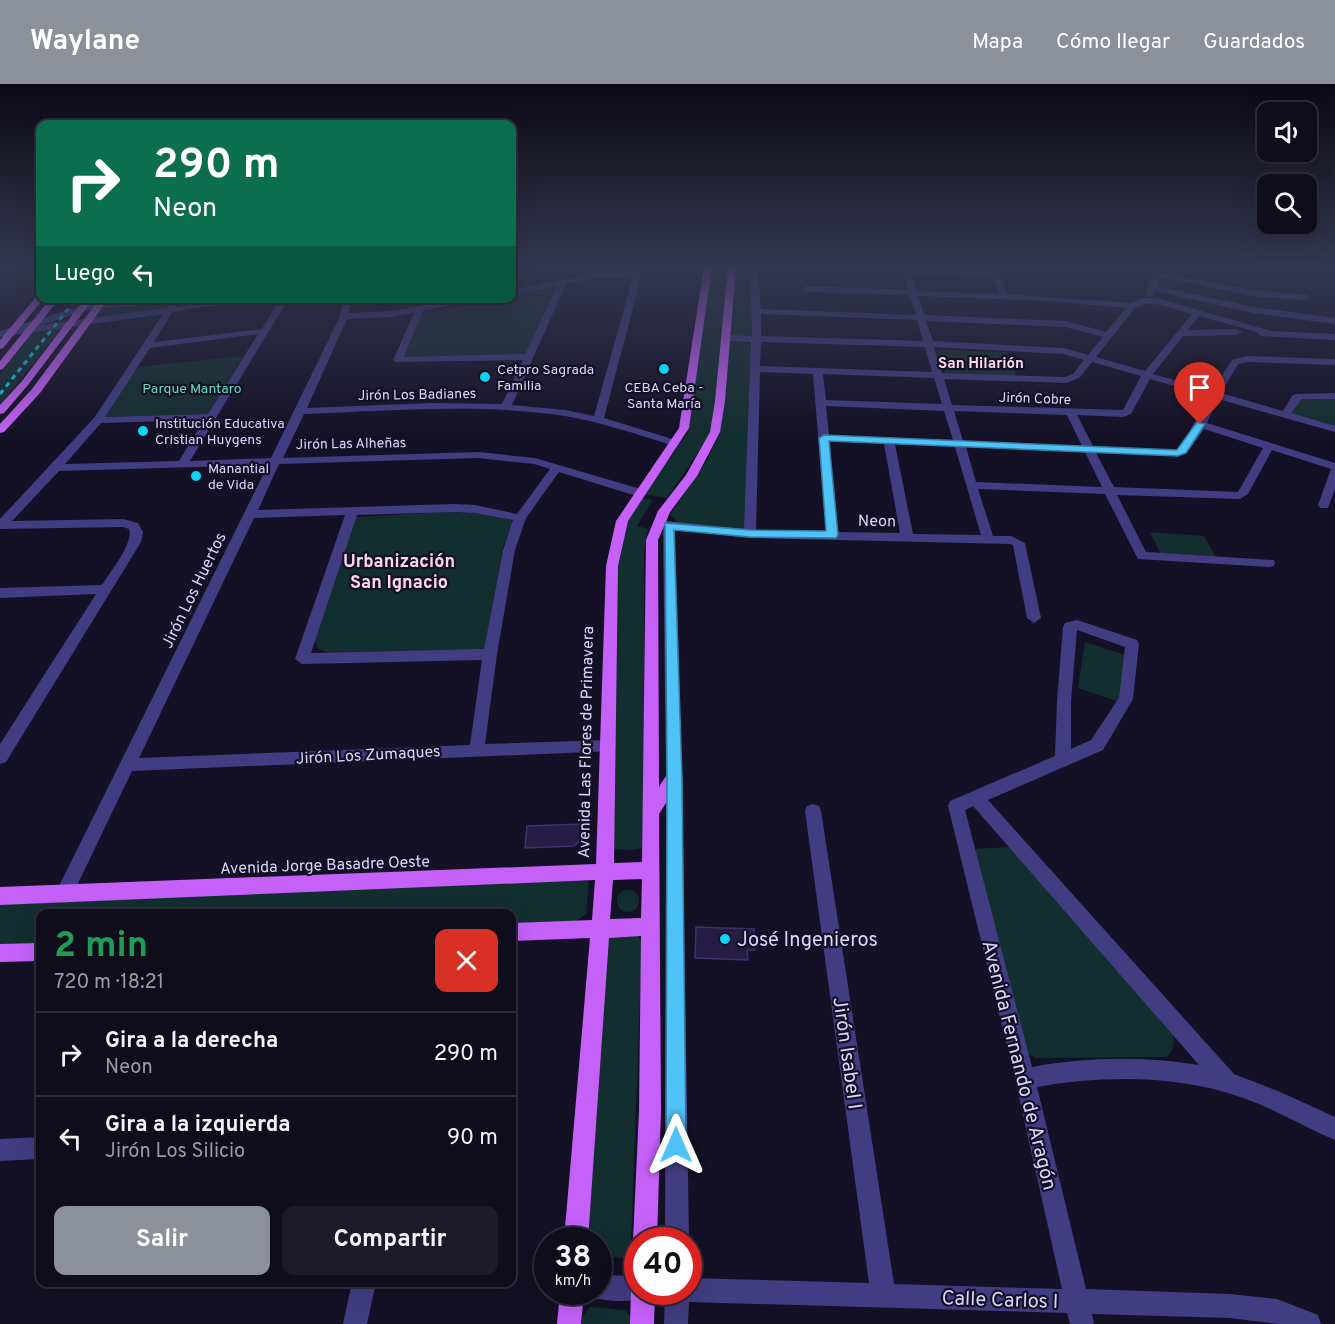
<!DOCTYPE html>
<html lang="es">
<head>
<meta charset="utf-8">
<style>
	:root { --surface:#0f0c1c; --page:#1d1a29; --text:#f1f3f6; --muted:#9b9ba3; --line:#2f2c3b; --accent:#8c9099 }
	body { margin:0; font-family:Overpass,sans-serif; background:var(--page); color:var(--text); height:100vh; display:flex; flex-direction:column; font-size:22px; white-space:nowrap }
	* { box-sizing:border-box; margin:0 }
	p { font-size:20px; color:var(--muted) }
	.icon { flex:none; width:33px; height:33px; fill:none; stroke:currentColor; stroke-width:2; stroke-linecap:round; stroke-linejoin:round }
	.map { position:relative; flex:1; overflow:hidden }
	.sheet { position:absolute; left:36px; top:825px; width:480px; height:378px; display:flex; flex-direction:column; background:var(--surface); border-radius:12px; box-shadow:0 6px 24px #0002,0 0 0 2px var(--line) }
	.sheet>* { flex:none }
	.hud { position:absolute; left:36px; top:36px; width:480px; height:183px; border-radius:12px; box-shadow:0 6px 24px #0002,0 0 0 2px var(--line); background:#0b6e4f; color:#fff; overflow:hidden }
	.tools { position:absolute; left:1257px; top:18px; display:grid; gap:12px }
	.tools a { display:grid; place-items:center; width:60px; height:60px; border-radius:12px; background:var(--surface); box-shadow:0 6px 24px #0002,0 0 0 2px var(--line); font-size:30px }
	.speed { position:absolute; left:534px; top:1143px; display:flex; gap:12px; font-size:30px; font-weight:700; text-align:center }
	.speed>* { display:grid; place-content:center; width:78px; height:78px; border-radius:50%; background:var(--surface); box-shadow:0 6px 24px #0002,0 0 0 2px var(--line); line-height:1 }
	.speed small { font-size:15px; font-weight:400 }
	.speed .limit { border:9px solid #d22; background:#fff; color:#111 }
	.pin { position:absolute; display:grid; place-items:center; width:51px; height:51px; color:#fff; margin:-62px -26px; border-radius:50% 50% 50% 0; rotate:-45deg; box-shadow:0 0 6px #0007 }
	.pin .icon { rotate:45deg }
	.me { position:absolute; width:66px; margin:-33px; rotate:0deg; stroke-linejoin:round; filter:drop-shadow(0 0 4px #0008) }
	.turn { display:flex; align-items:center; gap:21px; height:126px; padding:0 18px; font-size:27px }
	.turn .icon { width:78px; height:78px; stroke-width:2.5 }
	.turn b { display:block; font-size:42px; line-height:51px }
	.then { display:flex; align-items:center; height:57px; padding:0 18px; background:#0003; gap:12px; font-size:22px }
	.round { display:grid; place-items:center; flex:none; width:63px; height:63px; border-radius:12px; background:var(--page) }
	.head { display:flex; align-items:center; justify-content:space-between; height:102px; padding:0 18px }
	h1 { font-size:36px; font-weight:700; line-height:45px; color:#1e9e55 }
	.cta { display:flex; gap:12px; margin-top:auto; padding:12px 18px }
	.cta a { flex:1; height:69px; border-radius:12px; background:var(--accent); color:#fff; font-size:24px; font-weight:700; line-height:69px; text-align:center }
	.cta a+a { background:var(--page); color:var(--text) }
	ul { padding:0; list-style:none }
	li { display:flex; align-items:center; gap:18px; height:84px; padding:0 18px; border-top:2px solid var(--line) }
	li div { flex:1 }
	li b { display:block; font-size:22px }
	li em { font-style:normal }
	header { display:flex; align-items:center; gap:36px; box-sizing:border-box; height:84px; padding:0 30px; background:var(--accent); color:#fff }
	header strong { font-size:28px }
	nav { display:flex; gap:33px; margin-inline-start:auto; font-size:21px }
	.map>svg:first-child { display:block }
	.green { fill:#132e2f }
	.building { fill:#261d45; stroke:#3f3070; stroke-width:1.5 }
	.lines { fill:none; stroke-linecap:round; stroke-linejoin:round }
	.minor { fill:#423d82; fill-rule:evenodd }
	.major { fill:#c561f9; fill-rule:evenodd }
	.rail { stroke:#0ad4f5; stroke-width:3; stroke-dasharray:5 4.5; stroke-linecap:butt }
	.route { fill:#4fc3f7; stroke:#337fa1; stroke-width:1.5 }
	.poi-dot { fill:#0ad4f5; stroke:#141025; stroke-width:2 }
	.labels { text-anchor:middle; stroke-width:4.5; stroke-linejoin:round; paint-order:stroke }
	.far-poi-label { font-size:14px; fill:#dbd5fd; stroke:#141025; text-anchor:start }
	.far-park-label { font-size:14px; fill:#64dbc1; stroke:#141025 }
	.far-street-label { font-size:14px; fill:#dbd5fd; stroke:#141025 }
	.far-neighbourhood-label { font-size:15px; font-weight:bold; fill:#fdd7ee; stroke:#141025 }
	.street-label { font-size:16px; fill:#dbd5fd; stroke:#141025 }
	.neighbourhood-label { font-size:18px; font-weight:bold; fill:#fdd7ee; stroke:#141025 }
	.near-poi-label { font-size:20px; fill:#dbd5fd; stroke:#141025; text-anchor:start }
	.near-street-label { font-size:20px; fill:#dbd5fd; stroke:#141025 }
</style>
</head>
<body>
<header>
<strong>Waylane</strong>
<nav><a>Mapa</a><a>Cómo llegar</a><a>Guardados</a></nav>
</header>
<div class="map">
<svg width="1335" height="1240" viewBox="0 0 1335 1240">
	<rect width="100%" height="100%" fill="#141025"/>
	<!-- green -->
	<g class="green">
		<path d="M710,182H728L714,336L707,355L667,414L644,410L687,350L691,333Z"/>
		<path d="M736,184H751L752,251L750,253L730,252Z"/>
		<path d="M555,204L525,271L404,275L421,229L496,215L512,214V211Z"/>
		<path d="M165,220L163,225L94,235L102,223Z"/>
		<path d="M62,244L0,321V290L32,249Z"/>
		<path d="M733,257L751,260L746,447L680,440L670,431L707,376L719,351L729,259Z"/>
		<path d="M937,266L1007,268L1017,294L946,292Z"/>
		<path d="M243,272L208,330L104,333L137,283Z"/>
		<path d="M1304,314H1335V343L1290,331L1299,316Z"/>
		<path d="M642,414L653,416L637,442L648,445L644,468V764L628,766L611,765L617,476L622,446Z"/>
		<path d="M444,428C461,429 501,427 513,438L503,463L484,566L328,568L318,565L315,555L356,433Z"/>
		<path d="M1150,448L1204,452L1216,473L1160,469Z"/>
		<path d="M1085,558L1128,572L1122,619L1078,604Z"/>
		<path d="M1010,763L1172,947C1175,958 1175,964 1167,973L1035,974L1026,968L973,765Z"/>
		<path d="M578,795L589,798L586,830L575,838L512,841V830H40V860L0,862V820Z"/>
		<circle cx="628" cy="817" r="11"/>
		<path d="M617,851H638L642,861L631,1160L625,1174L599,1172L598,1156H585L608,855Z"/>
		<path d="M590,1223L625,1226L632,1234L631,1240H582V1234Z"/>
	</g>
	<!-- building -->
	<g class="building">
		<path d="M583,740V754L574,762L525,764L527,742Z"/>
		<path d="M696,843L754,845L755,866H747L748,876L695,874Z"/>
	</g>
	<g class="lines">
		<!-- minor -->
		<g class="minor">
			<path d="M636,182H644L604,334L679,357V361H671C636,350 601,338 565,332C479,319 390,327 304,330L283,374L478,368L535,374L644,406L646,409L640,413L559,388L526,434L515,466L497,570L485,660L608,656L614,657L616,662L614,667L132,687L70,816L64,819L58,816L55,810L58,804L268,381L59,387L12,437L123,435L138,439L143,448L141,458L6,678L0,680V660L96,510L0,514V504L102,501C110,488 134,459 129,445L123,443L0,445V435L94,334L163,230L0,253V247L90,219L179,214L176,223L235,214H261L172,228L154,258L262,245L280,214H289L190,377L271,374L340,232L343,214H351L349,229L391,227L463,214H484L423,227L404,273L525,270L557,202L512,211V206L598,189L634,188ZM598,193H633L594,332L565,326L512,321L566,200ZM170,219L166,224L41,241L91,225ZM414,229L393,276L395,278L523,276L502,320L432,319L307,324L347,235L391,233ZM258,250L208,330L105,333L150,264ZM204,336L179,377L65,380L101,339ZM478,374L534,380L550,385L517,430L475,421L454,420L258,426L279,380ZM454,428L475,429L513,436L503,466L484,565L311,569L357,431ZM345,431L295,575L302,580L482,576L470,661L139,674L254,434Z"/>
			<path d="M750,182L810,184L806,186L758,185L761,225L916,231L910,211L807,208L803,205L807,202L908,206L901,182H909L910,185L999,189L1007,210L1131,219L1142,214H1157L1271,247L1335,250V256L1261,252L1257,248L1199,232L1188,246L1237,245L1242,248L1237,251L1183,252L1153,290L1212,307L1232,276L1247,272L1335,275V281L1247,278L1238,280L1221,309L1283,327L1292,312L1296,310L1335,309V315H1302L1291,329L1335,342V348L1218,315L1207,339L1335,379V405L1328,424H1320L1318,421L1331,385L1272,366L1248,410L1240,415L1117,411L1146,468L1274,476L1275,479L1274,482L1269,483L1138,475L1105,410L978,405L993,452H1011L1025,459L1041,534L1034,539L1027,534L1013,461L1010,460L750,454L675,446L682,694L689,1156H665L666,694L663,444L655,443L653,440L659,436L744,445L751,258L725,257L720,254L725,251L752,252ZM911,190L993,193L999,210L917,207ZM918,212L1049,217L1126,224L1106,248L1066,237L924,231ZM1144,220H1157L1192,230L1145,287L1096,273L1135,224ZM761,230L917,236L923,257L761,252ZM926,237L1066,243L1103,253L1088,271L1064,264L933,257ZM761,258L925,263L932,288L760,282ZM934,263L1063,270L1084,276L1073,290L1065,293L942,289ZM1092,278L1141,292L1123,326L952,321L944,295L1066,299L1079,294ZM760,288L813,290L826,448L756,446ZM823,290L934,294L942,320L826,316ZM1150,295L1209,312L1182,361L1176,366L1093,362L1077,331L1123,333L1131,330ZM826,322L944,327L953,356L829,351ZM954,327L1067,331L1082,362L963,357ZM1204,345L1263,364L1238,408L1114,403L1096,369L1178,372L1189,366ZM829,357L884,360L900,449L838,448ZM895,360L955,363L981,451L913,450ZM966,363L1085,368L1102,403L976,398Z"/>
			<path d="M1256,182H1311L1321,185L1317,187Z"/>
			<path d="M1155,188L1252,206L1308,211L1309,213L1305,216L1252,212L1161,193L1158,202L1253,223L1335,234V240L1253,229L1156,207L1153,213H1147V203Z"/>
			<path d="M1077,536L1137,556L1139,560L1133,615L1103,666L988,716L1234,990L1278,1007L1335,1033V1056C1304,1043 1275,1025 1243,1014C1179,991 1104,991 1037,1003L1086,1205L1230,1210L1277,1215L1318,1231L1321,1240H1279L1230,1234L1092,1230L1094,1240H1070L1067,1229L689,1218L688,1240H664L665,1208H688V1194L869,1199L805,727L807,722L813,720L819,722L821,727L894,1200L1062,1205L1015,995L948,722L950,717L1055,672L1057,617L1063,543L1065,539ZM1077,546L1125,563L1119,614L1091,656L1071,665V617ZM973,722L1199,981C1144,972 1087,973 1032,983L965,726Z"/>
			<path d="M40,1053V1075L0,1077V1055Z"/>
			<path d="M598,1191L638,1192V1208H649L647,1213C631,1219 605,1218 589,1212L588,1208H598Z"/>
			<path d="M352,1198H376L367,1240H343Z"/>
		</g>
		<!-- major -->
		<g class="major">
			<path d="M704,182H712L689,344L628,437L618,482L614,779L642,778L646,456L658,427L686,391L710,348L715,317L728,182H736L725,317L720,348L697,392L670,428L658,456L659,703C665,694 668,685 680,689L682,694L659,730L661,1027L657,1156H638V1165L633,1156L639,1027L641,852L609,854L588,1156H564L590,854L512,857V839L592,836L595,796L0,821V803L596,780L606,482L616,437L679,344ZM642,795L641,834L610,835L613,796Z"/>
			<path d="M37,212L44,214L3,264L0,265V256Z"/>
			<path d="M51,214H60L3,285L0,286V277Z"/>
			<path d="M85,214H94L28,301L4,329L0,330V321L22,297Z"/>
			<path d="M100,214H109L40,309L4,348L0,349V340L32,305Z"/>
			<path d="M40,859V877L0,878V860Z"/>
			<path d="M638,1198V1208H655L654,1240H630L631,1208L634,1199Z"/>
			<path d="M560,1208H584L581,1240H557Z"/>
		</g>
		<!-- rail -->
		<path class="rail" d="M0,310L77,214"/>
	</g>
	<!-- sky -->
	<linearGradient id="sky" x2="0" y2="1"><stop stop-color="#0b0914"/><stop offset="0.51" stop-color="#343751"/><stop offset="1" stop-color="#343751" stop-opacity="0"/></linearGradient>
	<rect width="1335" height="356" fill="url(#sky)"/>
	<!-- route -->
	<path class="route" d="M1197,338L1205,340L1186,369L1178,372L829,357L838,451L836,454L750,453L674,446L682,694L686,1061L683,1068L676,1071L669,1068L666,1061L667,694L665,439L750,446L826,447L819,354L824,351L1177,366Z"/>
	<!-- markers -->
	<g class="poi-dot">
		<circle cx="664" cy="285" r="6"/>
		<circle cx="485" cy="293" r="6"/>
		<circle cx="143" cy="347" r="6"/>
		<circle cx="196" cy="392" r="6"/>
		<circle cx="725" cy="855" r="6"/>
	</g>
	<g class="labels">
		<!-- far-poi labels -->
		<g class="far-poi-label">
			<text x="497" y="290">Cetpro Sagrada<tspan x="497" dy="16">Familia</tspan></text>
			<text x="664" y="308" text-anchor="middle">CEBA Ceba -<tspan x="664" dy="16">Santa María</tspan></text>
			<text x="155" y="344">Institución Educativa<tspan x="155" dy="16">Cristian Huygens</tspan></text>
			<text x="208" y="389">Manantial<tspan x="208" dy="16">de Vida</tspan></text>
		</g>
		<!-- far-park labels -->
		<g class="far-park-label">
			<text x="192" y="309">Parque Mantaro</text>
		</g>
		<!-- far-street labels -->
		<g class="far-street-label">
			<text transform="translate(417 310) rotate(-1)" y="5">Jirón Los Badianes</text>
			<text transform="translate(1035 314) rotate(2)" y="5">Jirón Cobre</text>
			<text transform="translate(351 359) rotate(-1)" y="5">Jirón Las Alheñas</text>
		</g>
		<!-- far-neighbourhood labels -->
		<g class="far-neighbourhood-label">
			<text x="981" y="284">San Hilarión</text>
		</g>
		<!-- street labels -->
		<g class="street-label">
			<text transform="translate(877 436) rotate(1)" y="6">Neon</text>
			<text transform="translate(193 506) rotate(-64)" y="6">Jirón Los Huertos</text>
			<text transform="translate(585 658) rotate(-89)" y="6">Avenida Las Flores de Primavera</text>
			<text transform="translate(368 670) rotate(-3)" y="6">Jirón Los Zumaques</text>
			<text transform="translate(325 780) rotate(-2)" y="6">Avenida Jorge Basadre Oeste</text>
		</g>
		<!-- neighbourhood labels -->
		<g class="neighbourhood-label">
			<text x="399" y="483">Urbanización<tspan x="399" dy="21">San Ignacio</tspan></text>
		</g>
		<!-- near-poi labels -->
		<g class="near-poi-label">
			<text x="737" y="862">José Ingenieros</text>
		</g>
		<!-- near-street labels -->
		<g class="near-street-label">
			<text transform="translate(848 969) rotate(82)" y="7">Jirón Isabel I</text>
			<text transform="translate(1020 981) rotate(76)" y="7">Avenida Fernando de Aragón</text>
			<text transform="translate(1000 1215) rotate(2)" y="7">Calle Carlos I</text>
		</g>
	</g>
</svg>
<div class="tools">
<a><svg class="icon" aria-label="sound" viewBox="0 0 24 24"><path d="M4 9h4l5-4v14l-5-4H4zM17 9q2 3 0 6"/></svg></a>
<a><svg class="icon" aria-label="search" viewBox="0 0 24 24"><circle cx="10" cy="10" r="6"/><path d="M15 15l6 6"/></svg></a>
</div>
<div class="speed"><div>38<small>km/h</small></div><div class="limit">40</div></div>
<div class="pin" style="left:1200px;top:340px;background:#d93025"><svg class="icon" aria-label="arrive" viewBox="0 0 24 24"><path d="M6 21V4h12l-3 4 3 4H6"/></svg></div>
<svg class="me" style="left:676px;top:1061px" viewBox="-20 -20 40 40"><path d="M0-17L14 15 0 8-14 15z" fill="#4fc3f7" stroke="#fff" stroke-width="4"/></svg>
<div class="hud">
<div class="turn"><svg class="icon" aria-label="right" viewBox="0 0 24 24"><path d="M7 20v-9h11M14 6l5 5-5 5"/></svg><div><b>290 m</b>Neon</div></div>
<div class="then">Luego<svg class="icon" aria-label="left" viewBox="0 0 24 24"><path d="M17 20v-9H6M10 6l-5 5 5 5"/></svg></div>
</div>
<section class="sheet">
<div class="head"><div><h1>2 min</h1><p>720 m · 18:21</p></div><a class="round" style="background:#d93025;color:#fff"><svg class="icon" aria-label="close" viewBox="0 0 24 24"><path d="M6 6l12 12M18 6L6 18"/></svg></a></div>
<ul>
<li><svg class="icon" aria-label="right" viewBox="0 0 24 24"><path d="M7 20v-9h11M14 6l5 5-5 5"/></svg><div><b>Gira a la derecha</b><p>Neon</p></div><em>290 m</em></li>
<li><svg class="icon" aria-label="left" viewBox="0 0 24 24"><path d="M17 20v-9H6M10 6l-5 5 5 5"/></svg><div><b>Gira a la izquierda</b><p>Jirón Los Silicio</p></div><em>90 m</em></li>
</ul>
<div class="cta"><a>Salir</a><a>Compartir</a></div>
</section>
</div>
</body>
</html>
